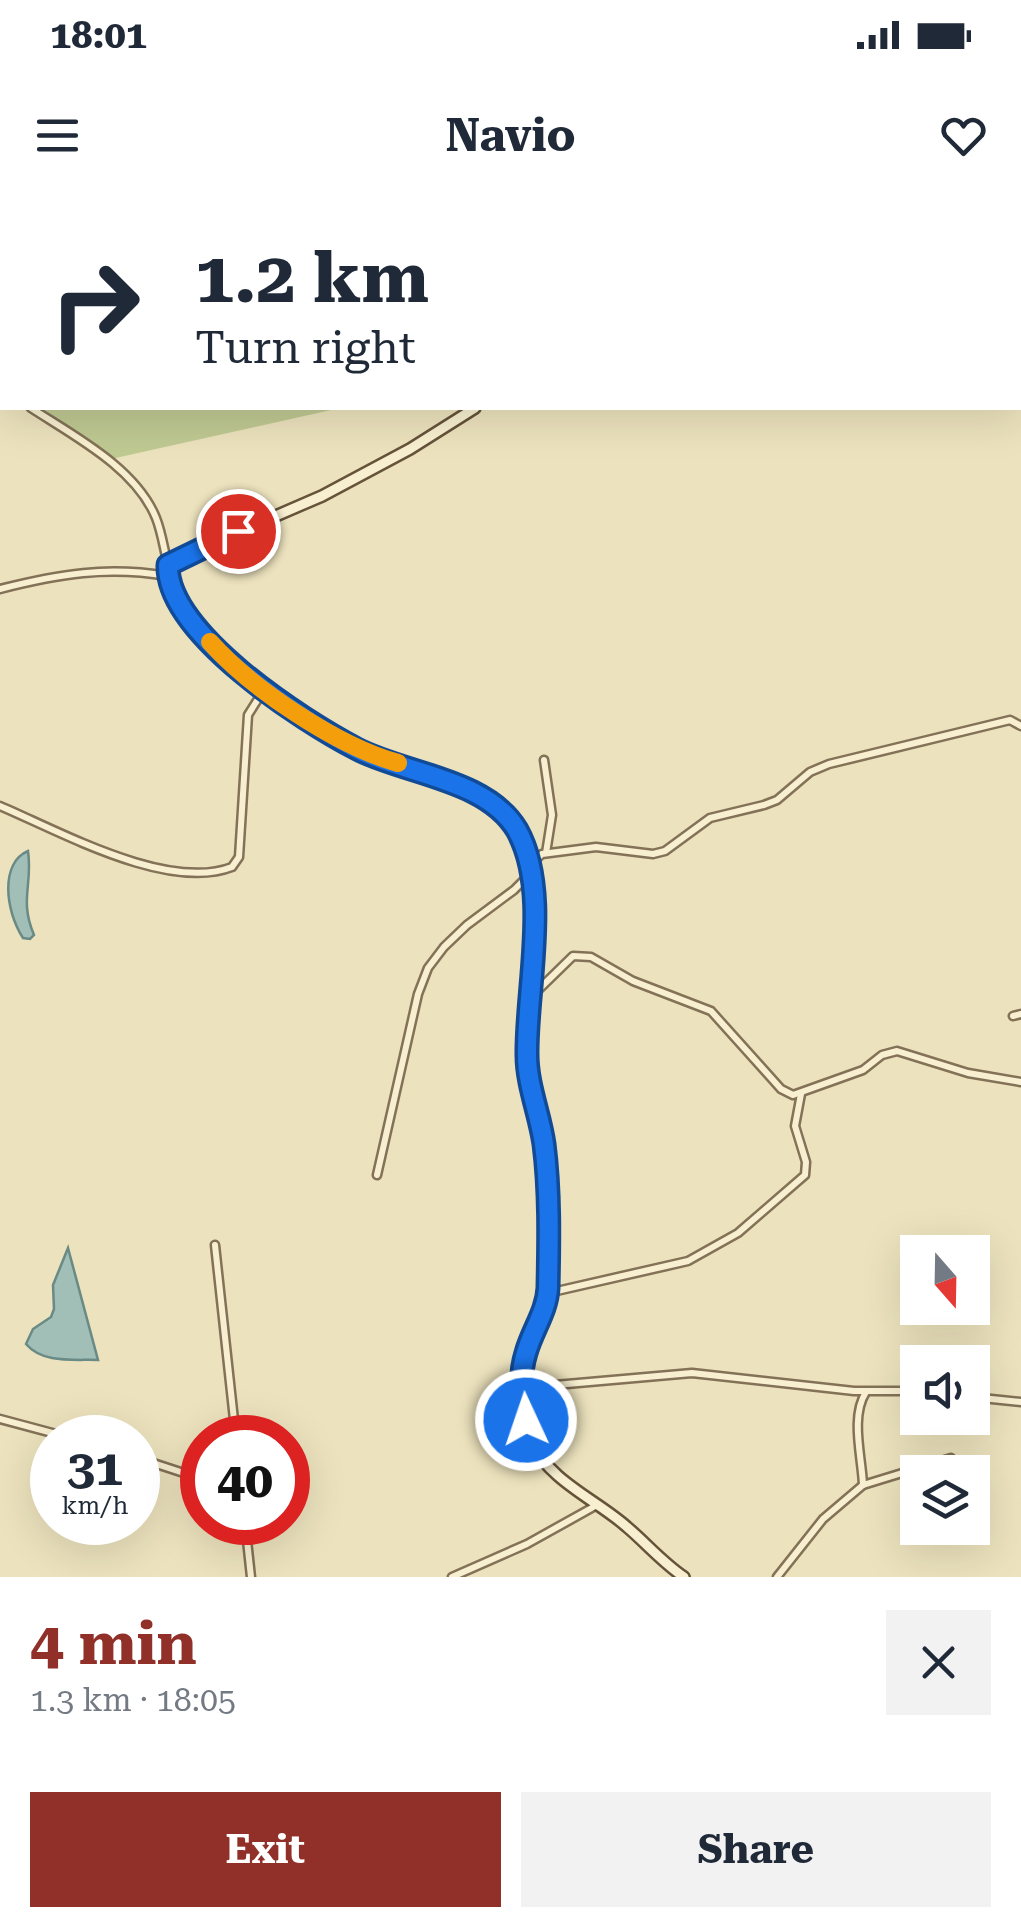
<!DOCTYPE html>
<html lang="en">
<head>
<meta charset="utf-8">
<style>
	:root { --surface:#fff; --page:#f2f2f3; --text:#1f2937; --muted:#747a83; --accent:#913028 }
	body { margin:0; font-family:"Roboto Serif",serif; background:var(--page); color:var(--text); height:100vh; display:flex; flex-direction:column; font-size:38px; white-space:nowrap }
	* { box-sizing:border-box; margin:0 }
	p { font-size:32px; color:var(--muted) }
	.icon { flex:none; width:55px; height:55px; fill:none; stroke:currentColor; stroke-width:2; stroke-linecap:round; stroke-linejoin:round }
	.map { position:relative; height:1377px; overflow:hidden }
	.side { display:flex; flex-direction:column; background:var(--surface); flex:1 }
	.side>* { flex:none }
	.guide { position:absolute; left:0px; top:0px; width:1022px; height:210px; box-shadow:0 10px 40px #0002; background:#fff; color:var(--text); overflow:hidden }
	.needle { width:65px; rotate:160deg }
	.buttons { position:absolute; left:900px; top:1035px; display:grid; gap:20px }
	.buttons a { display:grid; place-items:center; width:90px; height:90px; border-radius:0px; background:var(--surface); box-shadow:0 10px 40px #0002; font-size:50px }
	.speed { position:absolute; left:30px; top:1215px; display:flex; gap:20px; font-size:50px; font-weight:700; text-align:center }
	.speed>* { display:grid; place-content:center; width:130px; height:130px; border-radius:50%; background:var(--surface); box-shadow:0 10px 40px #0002; line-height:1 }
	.speed small { font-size:25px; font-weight:400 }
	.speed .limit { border:15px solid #d22; background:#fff; color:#111 }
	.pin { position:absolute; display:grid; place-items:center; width:85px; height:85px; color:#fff; margin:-42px; border:5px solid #fff; border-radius:50%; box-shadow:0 2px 10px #0007 }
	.me { position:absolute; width:110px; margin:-55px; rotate:357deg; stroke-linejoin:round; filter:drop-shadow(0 0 8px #0008) }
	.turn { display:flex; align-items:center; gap:35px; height:210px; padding:0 30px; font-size:45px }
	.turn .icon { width:130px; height:130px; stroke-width:2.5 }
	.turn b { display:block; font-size:70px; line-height:85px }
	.round { display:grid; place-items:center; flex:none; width:105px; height:105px; border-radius:0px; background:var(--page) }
	.headline { display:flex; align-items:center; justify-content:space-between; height:170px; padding:0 30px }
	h1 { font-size:60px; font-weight:700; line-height:75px; color:var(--accent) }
	.action { display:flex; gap:20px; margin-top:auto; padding:20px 30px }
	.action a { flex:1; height:115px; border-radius:0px; background:var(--accent); color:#fff; font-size:40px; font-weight:700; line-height:115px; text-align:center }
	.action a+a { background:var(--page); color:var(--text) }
	.status { display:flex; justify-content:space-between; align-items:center; height:70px; padding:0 50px; background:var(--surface); direction:ltr }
	.status svg { height:28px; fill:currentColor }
	header { display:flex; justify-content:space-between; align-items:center; height:130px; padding:0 30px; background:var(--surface); font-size:45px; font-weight:700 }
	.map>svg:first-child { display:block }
	.green { fill:#bfc992 }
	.water { fill:#a1beb7; stroke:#698a85; stroke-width:2.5 }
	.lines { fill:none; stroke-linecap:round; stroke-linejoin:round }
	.street-casing { stroke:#837257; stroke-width:11 }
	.secondary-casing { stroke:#65533a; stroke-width:14 }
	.street { stroke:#f8efd0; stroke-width:6 }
	.secondary { stroke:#f8efd0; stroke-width:9 }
	.route-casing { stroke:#114b97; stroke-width:25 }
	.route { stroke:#1a73e8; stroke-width:18 }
	.slow { stroke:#f59e0b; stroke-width:18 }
</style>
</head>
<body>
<div class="status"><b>18:01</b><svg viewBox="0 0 49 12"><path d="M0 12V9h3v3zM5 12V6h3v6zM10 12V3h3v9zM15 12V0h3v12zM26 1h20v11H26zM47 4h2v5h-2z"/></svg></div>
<header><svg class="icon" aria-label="menu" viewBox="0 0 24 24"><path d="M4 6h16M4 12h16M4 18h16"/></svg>Navio<svg class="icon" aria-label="heart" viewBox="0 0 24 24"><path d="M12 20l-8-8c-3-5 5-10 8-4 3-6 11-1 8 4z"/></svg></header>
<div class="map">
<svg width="1021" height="1377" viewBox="0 0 1021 1377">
	<rect width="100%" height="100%" fill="#ece2bd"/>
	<!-- green -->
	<g class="green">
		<path d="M0,0H914L2,2V181Z"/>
		<path d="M40,208H340L111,259Z"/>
	</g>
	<!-- water -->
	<g class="water">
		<path d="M28,651C33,684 19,700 34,735L30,739L23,738C5,710 0,663 28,651Z"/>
		<path d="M68,1048L98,1160C74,1159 43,1164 26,1144L33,1129L51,1117L54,1109L53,1085Z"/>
	</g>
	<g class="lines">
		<!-- street casing -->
		<g class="street-casing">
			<g id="street">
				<path d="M1020,158H1021"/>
				<path d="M0,186L2,188"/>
				<path d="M31,208C74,236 136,268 156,318C162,333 164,350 168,365"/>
				<path d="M0,389C59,374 107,366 167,376"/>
				<path d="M544,560L552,615L546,653"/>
				<path d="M0,606C59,631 168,692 232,667L239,657L248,515L260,496L270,493"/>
				<path d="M532,796L573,756L591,757L633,781L711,811L781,889L793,895L863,870L882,855L897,851L968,873L1021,882"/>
				<path d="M1013,816L1021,814"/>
				<path d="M377,975L418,794L428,768L444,747L467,725L514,690L530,674L533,662L542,654L596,647L653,654L665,651L710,618L764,605L777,600L810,572L829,564L1010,520L1021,526"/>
				<path d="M215,1045L236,1238"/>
				<path d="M548,1093L688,1061L738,1033L805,975L806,962L795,926L801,894"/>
				<path d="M521,1188L692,1173L854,1191H918"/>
				<path d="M972,1197L1021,1202"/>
				<path d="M0,1219L71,1238"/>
				<path d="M138,1258L202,1279"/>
				<path d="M863,1285C862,1257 850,1217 866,1192"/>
				<path d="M245,1322L251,1377"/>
				<path d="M452,1377L527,1344L597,1305"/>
				<path d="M777,1377L823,1319L863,1285L951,1258"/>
			</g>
		</g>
		<!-- secondary casing -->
		<g class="secondary-casing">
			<g id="secondary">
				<path d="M924,2L925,0"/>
				<path d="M475,208L410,249L322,296L176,359L168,365C166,433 303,521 357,549C378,560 401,563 422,570C461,583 514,610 526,651C545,718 526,787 527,855C527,882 538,910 543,937C551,986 549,1038 548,1088C547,1111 532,1131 526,1153C518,1180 520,1216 532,1242C549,1281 597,1300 627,1327C646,1343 663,1363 684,1377"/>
			</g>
		</g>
		<!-- street -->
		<use href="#street" class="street"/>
		<!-- secondary -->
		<use href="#secondary" class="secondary"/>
	</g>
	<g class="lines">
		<!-- route casing -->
		<g class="route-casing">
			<path id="route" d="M238,331L168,365C166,433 303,521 357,549C405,574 487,579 517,630C551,691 526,788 527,855C527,885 540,915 544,944C550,991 549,1041 548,1088C547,1111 532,1131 526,1153C519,1175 521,1198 526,1220"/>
		</g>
		<!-- route -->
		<use href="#route" class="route"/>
		<!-- slow -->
		<path class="slow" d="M210,442C252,489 337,546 398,563"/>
	</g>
</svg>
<div class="buttons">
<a><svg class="needle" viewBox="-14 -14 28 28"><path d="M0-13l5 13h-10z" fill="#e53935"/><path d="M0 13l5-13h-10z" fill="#747a83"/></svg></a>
<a><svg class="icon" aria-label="sound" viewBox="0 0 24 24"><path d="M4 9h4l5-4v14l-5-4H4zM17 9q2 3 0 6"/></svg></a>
<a><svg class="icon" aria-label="layers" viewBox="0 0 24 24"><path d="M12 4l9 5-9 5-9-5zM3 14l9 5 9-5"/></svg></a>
</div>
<div class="speed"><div>31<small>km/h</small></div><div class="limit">40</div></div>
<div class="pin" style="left:238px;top:331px;background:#d93025"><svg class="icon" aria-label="arrive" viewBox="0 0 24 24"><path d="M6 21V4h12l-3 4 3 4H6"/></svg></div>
<svg class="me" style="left:526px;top:1220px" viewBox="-20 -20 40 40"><circle r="17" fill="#1a73e8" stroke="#fff" stroke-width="3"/><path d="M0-11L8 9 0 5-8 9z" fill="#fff"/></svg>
<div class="guide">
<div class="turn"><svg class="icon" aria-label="right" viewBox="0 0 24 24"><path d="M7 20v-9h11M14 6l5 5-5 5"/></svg><div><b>1.2 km</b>Turn right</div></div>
</div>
</div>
<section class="side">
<div class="headline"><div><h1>4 min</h1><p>1.3 km · 18:05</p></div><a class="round"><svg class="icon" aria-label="close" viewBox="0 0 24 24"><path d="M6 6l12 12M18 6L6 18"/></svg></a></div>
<div class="action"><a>Exit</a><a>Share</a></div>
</section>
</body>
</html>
